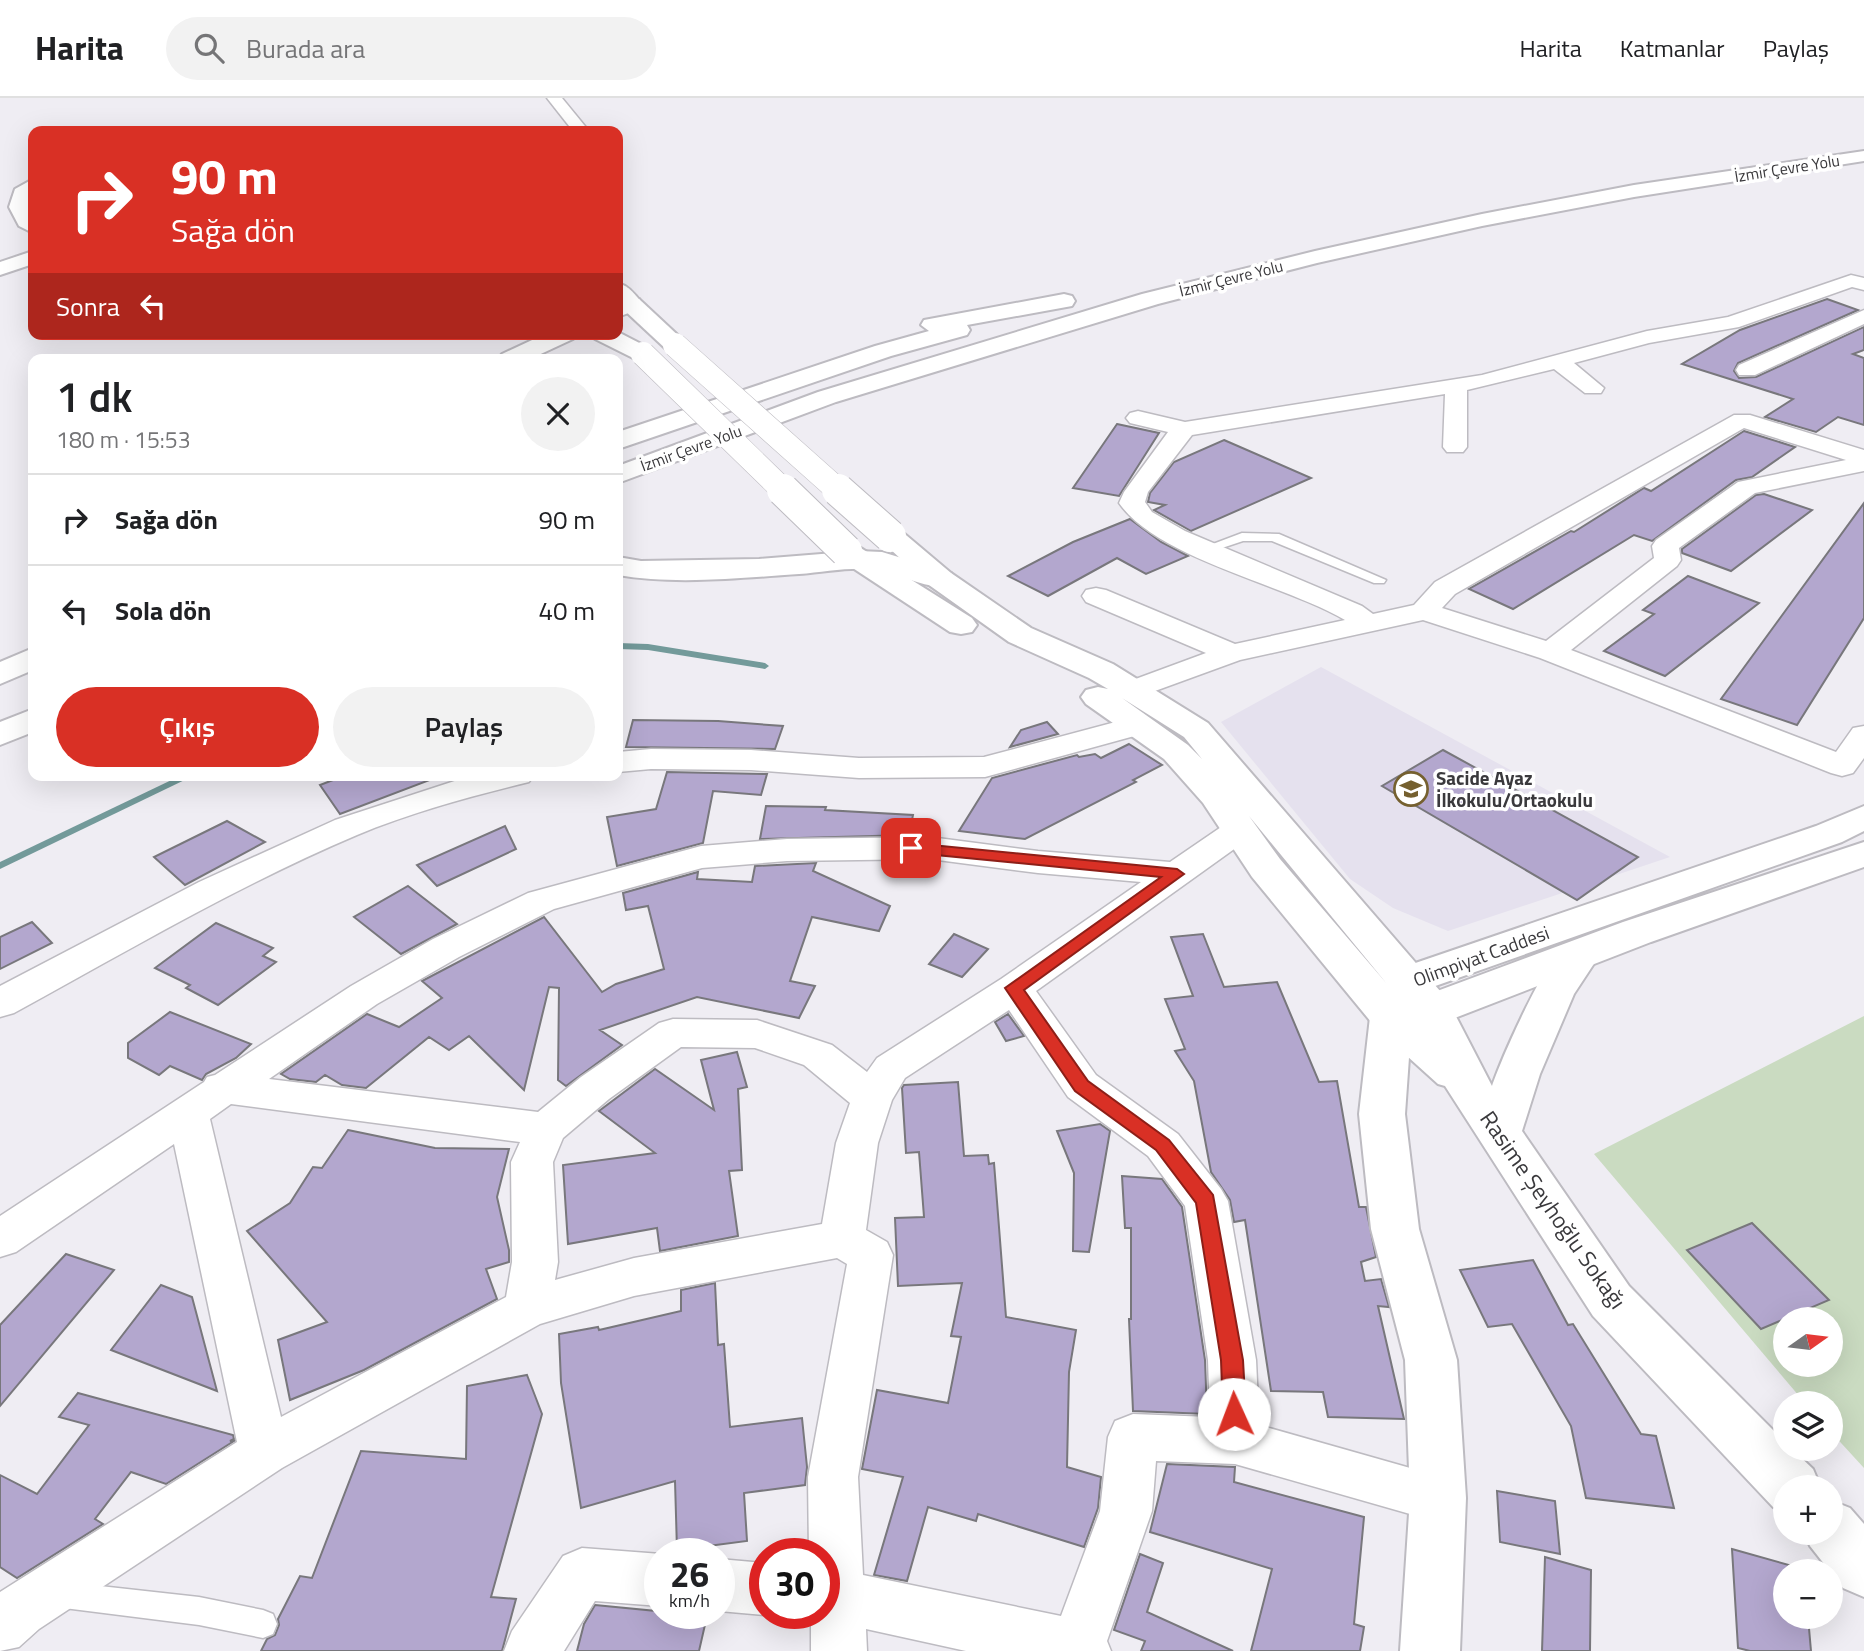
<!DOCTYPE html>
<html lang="tr">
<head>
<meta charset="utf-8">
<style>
	:root { --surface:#fff; --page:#f2f2f2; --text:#202124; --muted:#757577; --line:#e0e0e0; --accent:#d93025 }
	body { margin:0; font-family:"Titillium Web",sans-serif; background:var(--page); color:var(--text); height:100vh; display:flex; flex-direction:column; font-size:26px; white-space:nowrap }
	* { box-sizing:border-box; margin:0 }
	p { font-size:23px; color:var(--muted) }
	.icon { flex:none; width:38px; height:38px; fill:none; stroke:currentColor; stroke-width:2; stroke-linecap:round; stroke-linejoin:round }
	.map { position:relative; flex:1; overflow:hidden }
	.panel { position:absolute; left:28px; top:256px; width:595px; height:427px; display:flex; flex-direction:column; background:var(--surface); border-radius:14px; box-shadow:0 7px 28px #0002 }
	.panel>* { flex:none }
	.hud { position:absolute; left:28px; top:28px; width:595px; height:214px; border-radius:14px; box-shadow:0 7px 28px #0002; background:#d93025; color:#fff; overflow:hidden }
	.needle { width:46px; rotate:76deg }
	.buttons { position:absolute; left:1773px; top:1209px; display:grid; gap:14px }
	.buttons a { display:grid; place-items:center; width:70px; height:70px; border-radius:50%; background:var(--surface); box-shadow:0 7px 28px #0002; font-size:35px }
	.speed { position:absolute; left:644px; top:1440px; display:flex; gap:14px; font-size:35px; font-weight:700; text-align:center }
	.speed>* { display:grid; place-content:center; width:91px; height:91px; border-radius:50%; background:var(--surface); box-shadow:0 7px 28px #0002; line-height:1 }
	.speed small { font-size:18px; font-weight:400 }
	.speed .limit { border:10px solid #d22; background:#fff; color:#111 }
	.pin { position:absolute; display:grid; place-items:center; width:60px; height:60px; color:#fff; margin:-30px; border-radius:14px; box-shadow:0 4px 10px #0006 }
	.me { position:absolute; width:77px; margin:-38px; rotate:358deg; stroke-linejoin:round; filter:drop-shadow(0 0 5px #0008) }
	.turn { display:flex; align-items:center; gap:24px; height:147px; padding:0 28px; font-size:32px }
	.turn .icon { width:91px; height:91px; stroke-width:2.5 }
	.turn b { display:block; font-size:49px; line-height:60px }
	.then { display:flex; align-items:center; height:66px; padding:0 28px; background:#0003; gap:14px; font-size:26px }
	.round { display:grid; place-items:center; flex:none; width:74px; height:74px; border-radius:37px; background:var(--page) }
	.summary { display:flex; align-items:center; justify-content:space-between; height:119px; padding:0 28px }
	h1 { font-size:42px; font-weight:600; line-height:52px }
	.button { display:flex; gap:14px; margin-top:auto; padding:14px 28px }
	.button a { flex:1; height:80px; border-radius:42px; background:var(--accent); color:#fff; font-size:28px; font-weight:600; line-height:80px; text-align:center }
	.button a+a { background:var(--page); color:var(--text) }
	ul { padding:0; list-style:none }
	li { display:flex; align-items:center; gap:21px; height:91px; padding:0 28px; border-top:2px solid var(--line) }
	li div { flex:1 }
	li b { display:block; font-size:26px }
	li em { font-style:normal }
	header { display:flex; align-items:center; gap:42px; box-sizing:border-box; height:98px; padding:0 35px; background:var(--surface); border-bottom:2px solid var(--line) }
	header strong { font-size:33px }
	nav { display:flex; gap:38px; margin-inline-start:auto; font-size:24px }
	.search { width:490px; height:63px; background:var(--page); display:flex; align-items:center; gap:18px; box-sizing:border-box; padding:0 24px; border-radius:38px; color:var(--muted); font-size:26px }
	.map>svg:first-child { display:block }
	.built { fill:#e5e1ee }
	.green { fill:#cadbc1; fill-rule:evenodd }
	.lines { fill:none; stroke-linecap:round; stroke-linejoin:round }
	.stream { fill:#739a9a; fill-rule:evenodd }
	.building { fill:#b3a7ce; stroke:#78777c; stroke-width:2 }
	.service-casing { stroke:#bdbbc1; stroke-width:3 }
	.minor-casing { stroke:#bdbbc1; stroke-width:3 }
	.tertiary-casing { stroke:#bdbbc1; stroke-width:4 }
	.secondary-casing { stroke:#bdbbc1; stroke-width:4 }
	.motorway-casing { stroke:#bdbbc1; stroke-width:4 }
	.service { fill:#fff; fill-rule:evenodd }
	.minor { fill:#fff; fill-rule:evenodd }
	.tertiary { fill:#fff; fill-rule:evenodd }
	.secondary { fill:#fff; fill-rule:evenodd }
	.motorway { fill:#fff; fill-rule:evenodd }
	.secondary-bridge-far1-casing { stroke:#bdbbc1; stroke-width:25; stroke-linecap:butt }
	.secondary-bridge-casing { stroke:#bdbbc1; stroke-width:34; stroke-linecap:butt }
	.secondary-bridge-far1 { stroke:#fff; stroke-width:24 }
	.secondary-bridge { stroke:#fff; stroke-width:32 }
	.route { fill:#d93025; stroke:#8d1f18; stroke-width:2 }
	.labels { text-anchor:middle; stroke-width:7; stroke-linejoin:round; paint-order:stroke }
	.far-street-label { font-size:16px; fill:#3a393c; stroke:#fff }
	.poi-label { font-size:19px; font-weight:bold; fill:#3a393c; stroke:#fff; text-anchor:start }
	.street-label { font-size:19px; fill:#3a393c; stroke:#fff }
	.near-street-label { font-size:23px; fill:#3a393c; stroke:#fff }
</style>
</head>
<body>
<header>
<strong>Harita</strong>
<div class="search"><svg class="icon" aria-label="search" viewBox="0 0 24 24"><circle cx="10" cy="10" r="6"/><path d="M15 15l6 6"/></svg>Burada ara</div>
<nav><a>Harita</a><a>Katmanlar</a><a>Paylaş</a></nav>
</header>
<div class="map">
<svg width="1864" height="1553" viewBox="0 0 1864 1553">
	<rect width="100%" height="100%" fill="#efedf3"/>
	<!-- built -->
	<path class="built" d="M1321,569L1670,759L1448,833L1393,810L1350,781L1221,624Z"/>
	<!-- green -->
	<path class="green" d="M1864,918V1370L1831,1334L1830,1306L1805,1305L1594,1056ZM1785,1222H1830V1267H1785Z"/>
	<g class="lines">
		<!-- stream -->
		<g class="stream">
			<path d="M618,545L648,546L765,565L769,568L765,571L648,552L618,551Z"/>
			<path d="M182,677H195L0,771V764Z"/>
		</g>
	</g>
	<!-- building -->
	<g class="building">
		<path d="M1827,201L1858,212L1738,265L1734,273L1739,280L1756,279L1864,229V252L1853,256L1864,260V327L1838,319L1816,334L1765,319L1793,301L1682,266L1740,232Z"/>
		<path d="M1117,326L1159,335L1119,398L1073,390Z"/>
		<path d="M1744,333L1795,349L1752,379L1736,382L1652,443L1634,437L1513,511L1469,491L1571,433L1574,434L1644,390L1651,393Z"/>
		<path d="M1224,342L1311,380L1191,433L1154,412L1165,407L1148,404L1150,395L1174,364Z"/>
		<path d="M1764,396L1812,412L1731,473L1682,455V451L1756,397Z"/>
		<path d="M1864,405V520L1797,627L1721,601Z"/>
		<path d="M1130,421L1161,444L1188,458L1146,476L1117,460L1048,498L1008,478L1073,444Z"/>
		<path d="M1688,478L1759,505L1665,578L1604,553L1654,516L1643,512Z"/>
		<path d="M633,622L718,623L783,628L775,651L626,649Z"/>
		<path d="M1047,624L1058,636L1010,649L1021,632Z"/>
		<path d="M1129,646L1162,667L1133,682L1136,684L1025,741L959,733L992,680L1077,657L1079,659L1095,656L1101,660Z"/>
		<path d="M1443,652L1638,759L1577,802L1382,688Z"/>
		<path d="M667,674L767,676L761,697L713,693L703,745L617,768L607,719L656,711Z"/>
		<path d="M346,677H434L435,680L340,716L320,687Z"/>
		<path d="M766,708L826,709L825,712L913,717L909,737L760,741Z"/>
		<path d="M227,723L265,744L185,787L154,759Z"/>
		<path d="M505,728L516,751L437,788L417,767Z"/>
		<path d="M816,765L813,773L890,808L879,833L812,819L790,883L815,888L799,920L697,899L600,932L622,947L566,988L558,982L559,890L549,889L524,992L469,938L449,952L429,939L366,990L342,987L325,977L316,984L290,981L281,976L367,916L399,929L442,900L422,883L544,819L602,894L616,886L664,871L648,808L626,812L623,795L698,774L697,781L752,784L755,768Z"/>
		<path d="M408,788L457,826L401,856L354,819Z"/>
		<path d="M32,824L52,845L0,871V839Z"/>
		<path d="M216,825L273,850L263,858L276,864L218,907L186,890L190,887L155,870Z"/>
		<path d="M954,836L988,851L962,879L929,866Z"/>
		<path d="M1203,836L1224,889L1277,884L1319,984L1337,983L1359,1109H1366L1376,1159L1361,1164L1365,1183L1381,1181L1389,1209L1378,1208L1404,1321L1328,1319L1323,1294L1271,1293L1245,1122L1234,1124L1230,1102L1211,1074L1194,983L1175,953L1185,951L1165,901L1193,898L1171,839Z"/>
		<path d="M170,914L251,946L236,960L206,976L202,982L170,968L159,977L128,960V945Z"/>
		<path d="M1008,916L1024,938L1006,943L995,924Z"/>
		<path d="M737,954L747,989L738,991L742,1072L729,1073L738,1138L660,1153L657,1130L568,1146L563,1067L655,1055L599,1013L655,971L714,1012L701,962Z"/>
		<path d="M958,984L964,1058L988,1057L989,1066L994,1065L1006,1219L1076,1232L1069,1274L1067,1369L1101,1379L1098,1410L1084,1449L978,1416L976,1423L928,1409L907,1483L874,1477L903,1379L862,1371L877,1292L948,1305L961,1239L951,1238L962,1185L898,1188L895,1120L924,1119L919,1054L906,1055L902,990L904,987Z"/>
		<path d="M1100,1026L1110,1033L1089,1154L1073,1153L1074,1075L1057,1033Z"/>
		<path d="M348,1032L435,1050L509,1051L497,1099L509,1152V1164L486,1171L497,1201L364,1272L290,1302L278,1242L327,1224L247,1133L290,1105L313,1069L322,1070Z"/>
		<path d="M1122,1078L1162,1081L1182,1109L1205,1262L1207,1316L1133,1313L1129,1221H1131V1130H1125Z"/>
		<path d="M1752,1125L1829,1202L1761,1231L1687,1152Z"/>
		<path d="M66,1156L114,1172L0,1308V1227Z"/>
		<path d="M1533,1162L1568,1227L1573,1226L1641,1336L1656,1338L1674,1410L1586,1400L1571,1328L1512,1226L1488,1229L1460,1172Z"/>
		<path d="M715,1185L718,1247L724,1246L730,1329L802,1320L807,1369L805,1387L744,1395L747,1443L677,1452L675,1383L581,1410L561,1285L559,1236L598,1229L599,1232L681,1213V1192Z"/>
		<path d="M161,1187L192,1199L217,1293L111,1252Z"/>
		<path d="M527,1277L542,1316L491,1499L516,1501L502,1553H261L267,1541L275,1537L279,1527L278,1521L300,1478L312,1480L361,1353L466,1361L467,1288Z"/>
		<path d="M78,1295L233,1337L234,1341L230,1343H234L166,1386L131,1374L95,1421L103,1426L17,1480L0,1469V1377L37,1396L89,1327L59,1319Z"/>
		<path d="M1167,1366L1235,1369L1234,1384L1364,1419L1354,1526L1364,1529L1360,1553H1251L1272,1471L1150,1434Z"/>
		<path d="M1497,1393L1555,1403L1560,1456L1500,1444Z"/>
		<path d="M1732,1451L1803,1471V1474H1785V1519H1808L1811,1553H1750L1738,1550Z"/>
		<path d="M1140,1456L1163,1465L1147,1514L1233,1553H1141L1145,1543L1114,1532Z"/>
		<path d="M1545,1459L1591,1472L1590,1553H1542Z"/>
		<path d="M595,1507L707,1518L699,1553H577L584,1526Z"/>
	</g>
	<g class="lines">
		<!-- service casing -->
		<g class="service-casing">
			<g id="service">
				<path d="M1242,435L1279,436L1386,482L1384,485H1374L1272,443H1243L1204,456L1197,452Z"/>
				<path d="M64,1484L199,1499L263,1512L273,1516L277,1526L273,1536L263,1540L199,1527L64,1510L54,1506L51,1497L54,1488Z"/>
			</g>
		</g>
		<!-- minor casing -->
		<g class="minor-casing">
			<g id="minor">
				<path d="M547,0H562L589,33H573Z"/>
				<path d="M1851,177L1864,180V192L1852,189L1739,229L1649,245L1574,265L1604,290L1601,295H1585L1554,271L1467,292V349L1463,354H1447L1443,349L1445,296L1192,337L1148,394L1145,404L1152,414L1185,433L1362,508L1373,516L1414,507L1435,484L1734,317H1750L1864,352V373L1755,395L1679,450L1681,462L1677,468L1571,552L1836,654L1853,630L1864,628V660L1853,675L1842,678L1831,675L1540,560L1423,522L1240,562L1133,601L1122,598L1118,592L1122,586L1206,555L1086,504L1082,498L1086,492L1096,490L1106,492L1235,546L1345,522C1284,486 1158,461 1119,405L1124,394L1168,334L1130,325L1126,320L1130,315L1138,313L1185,324L1482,277L1647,233L1728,219ZM1744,330L1846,362L1738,384L1656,442L1652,448L1654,460L1546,543L1442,510L1455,496Z"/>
				<path d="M1864,212V226L1755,277H1739L1736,272L1739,267Z"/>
				<path d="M1138,618L1149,620L1154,627L1149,634L985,679L859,680L751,672L651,671L618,674V654L651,651L751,652L859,660L984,659Z"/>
				<path d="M473,677H534L529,684C472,698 412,714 357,737C239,787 127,853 14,915L0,919V888L199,784L335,722Z"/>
				<path d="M1239,721L1251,725L1256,732L1251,739L1036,893L1096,977L1178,1036L1221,1091L1228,1103L1256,1262L1259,1327L1456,1383L1464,1400L1456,1417L1438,1424L1235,1366L1156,1363L1152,1413L1107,1543L1111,1553H966L866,1531L867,1553H811V1517L807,1516H824V1456H809L808,1379L847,1166L837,1160L634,1198L540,1226L282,1370L39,1531L19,1549L0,1553V1494L237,1344L174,1046L16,1154L0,1159V1118L204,984L207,979L215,977L351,888L433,841L528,795L701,748L787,741L930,739L1038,753L1170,764L1227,725ZM930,761L1038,775L1141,784L1001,881L877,960L867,974L832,947L757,922L673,921L659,925L581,979L538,1014L269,981L377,906L459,859L554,811L702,770L787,763ZM1009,912L1068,999L1148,1058L1185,1108L1208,1262L1210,1319L1133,1316L1115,1323L1108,1339L1100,1413L1061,1518L863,1477L858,1379L893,1157L887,1144L866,1132L878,1045L892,1002L905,980ZM681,949L755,950L804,967L850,1005L836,1045L822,1126L634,1160L555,1182L558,1164L553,1064L563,1040L609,1001ZM231,1006L520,1044L511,1064L512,1164L506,1199L281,1319L210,1021Z"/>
				<path d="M582,1450L661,1456L660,1508L595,1503L564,1553H504L512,1533L563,1458Z"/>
				<path d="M719,1461L765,1465V1516H770L765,1517L719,1513Z"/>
			</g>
		</g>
		<!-- tertiary casing -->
		<g class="tertiary-casing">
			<g id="tertiary">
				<path d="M33,81V96L29,109L33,119V135L19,128L9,109L15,91Z"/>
				<path d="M33,153V166L0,177V164Z"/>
				<path d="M618,185C629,188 636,197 642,206L639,211H623L618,205Z"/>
				<path d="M1864,708V733L1842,744L1424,892L1421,899L1623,824L1864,744V769L1651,844L1447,923L1411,931L1405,1016L1419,1131L1457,1262L1466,1400L1460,1553H1400L1410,1400L1405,1262L1371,1131L1359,1016L1370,919L1392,873L1816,728Z"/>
			</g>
		</g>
		<!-- secondary casing -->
		<g class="secondary-casing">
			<g id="secondary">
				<path d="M631,199L639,201L683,242L687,247L683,252H667L623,211L620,206L623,201Z"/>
				<path d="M890,429L900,432L951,475L1031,530L1113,566L1208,625L1447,901L1492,988C1501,962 1547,855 1569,845C1578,840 1586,843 1595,845L1601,855L1574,896L1540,976L1522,1033L1629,1188L1785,1344V1351H1792L1813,1371L1821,1390H1785V1413L1773,1409L1593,1218L1445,988L1438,986L1376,930L1252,779L1203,705L1164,661L1086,606L1081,599L1086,592L1098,589L1108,591L1089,580L1009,544L929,487L876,438L880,432ZM1122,600L1184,639L1202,661L1188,647ZM1249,718L1387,886L1280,761Z"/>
				<path d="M846,444L856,447L972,520L977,527L972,534L961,536L950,534L836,459L831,453L836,447Z"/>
				<path d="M1830,1402L1850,1410L1864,1426V1499L1843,1490L1810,1448L1804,1435H1830Z"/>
			</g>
		</g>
		<!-- motorway casing -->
		<g class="motorway-casing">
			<g id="motorway">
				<path d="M1864,53V63L1634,99L1482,128L1317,165L1158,206L836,304L618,385V368L818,294L1142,196L1315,153L1482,116L1634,87Z"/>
				<path d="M1064,196L1072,198L1075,203L1072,208L967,227L970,232L967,237L891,258L618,351V334L875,248L929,233L921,227L924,222Z"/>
				<path d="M631,199L639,201L642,206L639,211L618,219V204Z"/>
				<path d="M618,234L651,251L655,256L651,261H635L595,241L592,236Z"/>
				<path d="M545,236H576L573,241L530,261H498L502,256Z"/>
				<path d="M859,453L882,454L951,475L955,481L951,487C926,493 903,476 879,472C853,468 825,474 799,476C742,480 674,487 618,477V459L641,463L759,461Z"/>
				<path d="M33,550V572L0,586V564Z"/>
				<path d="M33,611V634L0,647V624Z"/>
			</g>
		</g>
		<!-- service -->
		<use href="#service" class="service"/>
		<!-- minor -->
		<use href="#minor" class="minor"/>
		<!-- tertiary -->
		<use href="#tertiary" class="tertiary"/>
		<!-- secondary -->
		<use href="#secondary" class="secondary"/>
		<!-- motorway -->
		<use href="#motorway" class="motorway"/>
		<!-- secondary-bridge-far1 casing -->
		<g class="secondary-bridge-far1-casing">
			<g id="secondary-bridge-far1">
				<path d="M675,247L840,394"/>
				<path d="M643,256L785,394"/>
			</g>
		</g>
		<!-- secondary-bridge casing -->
		<g class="secondary-bridge-casing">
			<g id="secondary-bridge">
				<path d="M783,392L846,453"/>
				<path d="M838,392L890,438"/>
			</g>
		</g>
		<!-- secondary-bridge-far1 -->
		<use href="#secondary-bridge-far1" class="secondary-bridge-far1"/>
		<!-- secondary-bridge -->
		<use href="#secondary-bridge" class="secondary-bridge"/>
	</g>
	<!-- route -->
	<path class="route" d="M911,745L1177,771L1184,776L1024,892L1088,983L1169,1042L1213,1097L1243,1262L1246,1316L1242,1323L1234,1326L1227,1323L1223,1316L1221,1262L1196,1105L1156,1052L1075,993L1005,890L1161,779L905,754L903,750Z"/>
	<!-- icons -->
	<defs>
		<g id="school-ring" transform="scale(1.75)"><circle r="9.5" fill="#fff" stroke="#75602f" stroke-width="1.5"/><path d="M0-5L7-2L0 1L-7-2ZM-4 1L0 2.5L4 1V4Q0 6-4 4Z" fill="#75602f"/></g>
	</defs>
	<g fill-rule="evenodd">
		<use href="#school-ring" x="1411" y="691"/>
	</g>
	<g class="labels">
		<!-- far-street labels -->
		<g class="far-street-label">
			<text transform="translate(1787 70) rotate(-9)" y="6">İzmir Çevre Yolu</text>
			<text transform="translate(1231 180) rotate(-14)" y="6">İzmir Çevre Yolu</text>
			<text transform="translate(691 350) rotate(-20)" y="6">İzmir Çevre Yolu</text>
		</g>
		<!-- poi labels -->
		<g class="poi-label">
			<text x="1436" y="687">Sacide Ayaz<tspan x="1436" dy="22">İlkokulu/Ortaokulu</tspan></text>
		</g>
		<!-- street labels -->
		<g class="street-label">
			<text transform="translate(1481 858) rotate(-20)" y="7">Olimpiyat Caddesi</text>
		</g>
		<!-- near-street labels -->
		<g class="near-street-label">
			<text transform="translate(1553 1112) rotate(55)" y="8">Rasime Şeyhoğlu Sokağı</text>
		</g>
	</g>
</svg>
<div class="buttons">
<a><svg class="needle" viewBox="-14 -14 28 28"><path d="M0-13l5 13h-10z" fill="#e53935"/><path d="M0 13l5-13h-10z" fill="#757577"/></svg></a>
<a><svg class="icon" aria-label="layers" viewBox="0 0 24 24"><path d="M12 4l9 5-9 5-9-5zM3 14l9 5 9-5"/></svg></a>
<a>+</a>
<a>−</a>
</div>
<div class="speed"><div>26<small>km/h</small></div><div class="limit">30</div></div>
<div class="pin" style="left:911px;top:750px;background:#d93025"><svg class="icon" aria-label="arrive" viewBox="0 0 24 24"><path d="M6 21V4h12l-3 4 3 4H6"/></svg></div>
<svg class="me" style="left:1234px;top:1316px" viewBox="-20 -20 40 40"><circle r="19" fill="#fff"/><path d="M0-13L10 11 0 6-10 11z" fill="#d93025"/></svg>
<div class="hud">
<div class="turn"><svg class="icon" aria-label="right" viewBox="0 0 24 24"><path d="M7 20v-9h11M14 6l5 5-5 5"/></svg><div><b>90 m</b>Sağa dön</div></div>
<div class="then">Sonra<svg class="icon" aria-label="left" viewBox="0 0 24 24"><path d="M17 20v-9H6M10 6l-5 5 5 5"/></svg></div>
</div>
<section class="panel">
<div class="summary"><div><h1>1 dk</h1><p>180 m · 15:53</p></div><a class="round"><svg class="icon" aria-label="close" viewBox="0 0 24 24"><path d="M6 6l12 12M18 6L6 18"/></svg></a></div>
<ul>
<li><svg class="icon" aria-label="right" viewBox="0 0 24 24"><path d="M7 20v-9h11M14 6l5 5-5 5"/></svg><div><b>Sağa dön</b></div><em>90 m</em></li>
<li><svg class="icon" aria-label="left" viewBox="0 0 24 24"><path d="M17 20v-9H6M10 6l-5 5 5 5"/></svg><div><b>Sola dön</b></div><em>40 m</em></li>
</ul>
<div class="button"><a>Çıkış</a><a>Paylaş</a></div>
</section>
</div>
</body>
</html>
